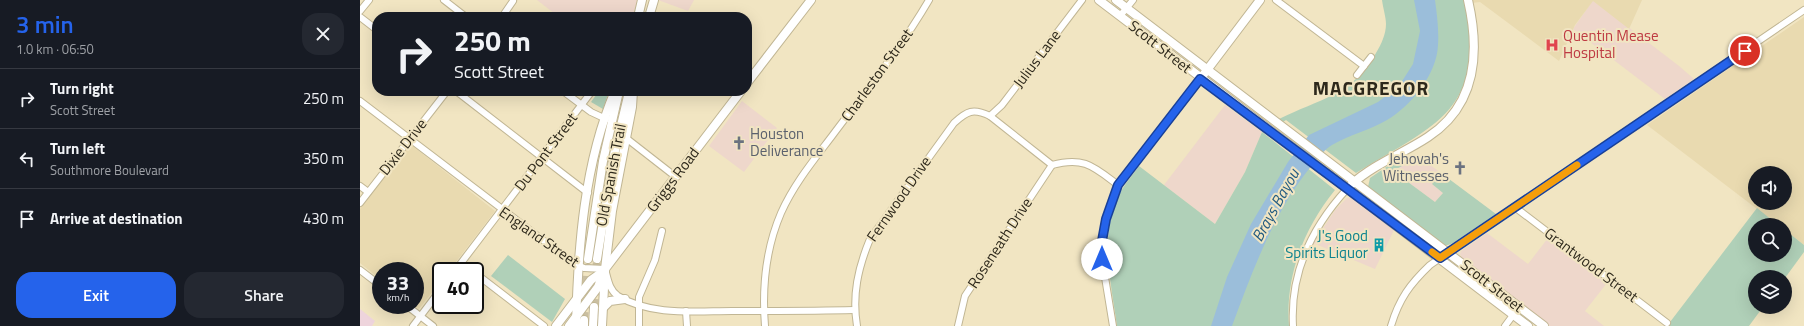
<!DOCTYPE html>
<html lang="en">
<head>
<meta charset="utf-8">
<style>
	:root { --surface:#171b24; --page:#242831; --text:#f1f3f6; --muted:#9ea1a6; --line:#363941; --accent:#2563eb }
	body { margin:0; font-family:"Titillium Web",sans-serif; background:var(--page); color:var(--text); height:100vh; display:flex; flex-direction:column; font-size:15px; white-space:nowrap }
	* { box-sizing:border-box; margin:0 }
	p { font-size:13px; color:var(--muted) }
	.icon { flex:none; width:22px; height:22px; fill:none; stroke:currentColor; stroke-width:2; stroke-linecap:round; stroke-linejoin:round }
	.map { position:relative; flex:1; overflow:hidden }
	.sheet { display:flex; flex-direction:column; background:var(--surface); width:360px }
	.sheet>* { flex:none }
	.top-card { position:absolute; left:12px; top:12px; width:380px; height:84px; border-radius:16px; box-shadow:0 4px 16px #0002; background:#171b24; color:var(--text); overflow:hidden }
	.tools { position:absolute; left:1388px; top:166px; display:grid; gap:8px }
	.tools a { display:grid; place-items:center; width:44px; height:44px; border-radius:50%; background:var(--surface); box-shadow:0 4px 16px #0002; font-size:20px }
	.speed { position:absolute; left:12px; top:262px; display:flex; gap:8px; font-size:20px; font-weight:700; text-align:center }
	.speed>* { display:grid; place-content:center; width:52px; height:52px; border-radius:50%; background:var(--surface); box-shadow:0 4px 16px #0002; line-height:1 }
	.speed small { font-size:10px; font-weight:400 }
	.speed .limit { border:2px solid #111; border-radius:6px; background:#fff; color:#111 }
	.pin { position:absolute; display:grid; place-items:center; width:34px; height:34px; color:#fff; margin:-17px; border:2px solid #fff; border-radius:50%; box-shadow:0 1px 4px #0007 }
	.me { position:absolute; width:44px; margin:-22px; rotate:0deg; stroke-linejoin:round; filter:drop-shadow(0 0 3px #0008) }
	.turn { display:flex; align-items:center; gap:14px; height:84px; padding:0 16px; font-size:18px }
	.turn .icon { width:52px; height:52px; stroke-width:2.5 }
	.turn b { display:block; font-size:28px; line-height:34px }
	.round { display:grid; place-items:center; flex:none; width:42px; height:42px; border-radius:16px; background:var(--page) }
	.overview { display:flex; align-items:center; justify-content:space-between; height:68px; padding:0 16px }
	h1 { font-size:24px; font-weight:600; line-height:30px; color:var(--accent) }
	.button { display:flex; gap:8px; margin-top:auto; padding:8px 16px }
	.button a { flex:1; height:46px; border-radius:16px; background:var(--accent); color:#fff; font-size:16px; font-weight:600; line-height:46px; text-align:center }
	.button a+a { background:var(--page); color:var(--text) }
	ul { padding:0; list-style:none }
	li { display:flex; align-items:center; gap:12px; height:60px; padding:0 16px; border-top:1px solid var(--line) }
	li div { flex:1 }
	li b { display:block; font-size:15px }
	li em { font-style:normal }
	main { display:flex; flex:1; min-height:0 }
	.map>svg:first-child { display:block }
	.commercial { fill:#eed7cb }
	.industrial { fill:#eed4dc }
	.built { fill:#e9dab0; fill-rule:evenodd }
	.green { fill:#b0d0b8 }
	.water { fill:#9bbeda }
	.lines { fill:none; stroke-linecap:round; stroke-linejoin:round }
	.major-tunnel { stroke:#cabfa1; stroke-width:8; stroke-dasharray:8 4; stroke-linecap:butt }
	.minor-casing { stroke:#c1b694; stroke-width:8 }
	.major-casing { stroke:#c1b694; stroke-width:10 }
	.minor { stroke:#fff; stroke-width:6 }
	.major { stroke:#fff; stroke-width:8 }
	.route-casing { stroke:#184099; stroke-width:10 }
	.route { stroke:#2563eb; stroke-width:7 }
	.slow { stroke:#f59e0b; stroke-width:7 }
	.labels { text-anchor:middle; stroke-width:4; stroke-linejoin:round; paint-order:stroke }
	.health-label { font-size:15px; fill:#be3a42; stroke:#f1e5c2; text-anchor:start }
	.street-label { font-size:15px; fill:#2d281b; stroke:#f1e5c2 }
	.worship-label { font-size:15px; fill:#5b616d; stroke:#f1e5c2; text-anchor:start }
	.culture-label { font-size:15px; fill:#0d838f; stroke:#f1e5c2; text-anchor:end }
	.water-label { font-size:16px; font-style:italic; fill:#235b81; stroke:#f1e5c2 }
	.district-label { font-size:19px; font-weight:bold; letter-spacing:1px; fill:#2d281b; stroke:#f1e5c2 }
</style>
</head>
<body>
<main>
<section class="sheet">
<div class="overview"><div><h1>3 min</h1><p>1.0 km · 06:50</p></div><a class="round"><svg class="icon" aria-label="close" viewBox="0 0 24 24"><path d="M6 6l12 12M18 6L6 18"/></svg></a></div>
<ul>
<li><svg class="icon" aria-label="right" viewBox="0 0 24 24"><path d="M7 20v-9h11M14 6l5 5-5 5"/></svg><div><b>Turn right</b><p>Scott Street</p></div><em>250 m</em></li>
<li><svg class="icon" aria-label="left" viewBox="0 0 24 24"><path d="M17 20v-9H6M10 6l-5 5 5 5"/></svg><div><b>Turn left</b><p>Southmore Boulevard</p></div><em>350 m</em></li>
<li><svg class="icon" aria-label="arrive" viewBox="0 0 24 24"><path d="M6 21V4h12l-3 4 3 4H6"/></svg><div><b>Arrive at destination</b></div><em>430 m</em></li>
</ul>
<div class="button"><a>Exit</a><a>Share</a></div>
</section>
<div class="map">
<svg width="1444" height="326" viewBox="0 0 1444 326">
	<rect width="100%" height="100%" fill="#f1e5c2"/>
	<!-- commercial -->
	<g class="commercial">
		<path d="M177,0H277L273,17H199Z"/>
		<path d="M298,0H334L328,11Z"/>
		<path d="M1233,0L1319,66L1334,79L1305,99L1213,29Z"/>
		<path d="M382,101L417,128L384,172L349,146Z"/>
		<path d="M865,105L902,132L885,172L855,224L804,185Z"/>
		<path d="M1058,156L1081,173L1072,184L1083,193L1075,202L1033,171Z"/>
		<path d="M991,197L1035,228L1015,269L953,243L976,209L987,198Z"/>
		<path d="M1127,233L1168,264L1188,238L1247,283L1225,311L1244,326H1190L1102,259L1100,254L1101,251Z"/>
	</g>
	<!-- industrial -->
	<path class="industrial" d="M0,309L15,321L12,326H0Z"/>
	<!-- built -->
	<g class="built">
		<path d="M1112,0H1282L1269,29L1233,1L1215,25L1199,61L1120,2L1112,3Z"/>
		<path d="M1444,17V245L1425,230V225H1418L1287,125ZM1395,173H1425V203H1395Z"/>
		<path d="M50,144L135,211L89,271H81V281L59,309L54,305H55V271H21V280L0,263V209Z"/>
	</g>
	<!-- green -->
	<g class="green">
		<path d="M1022,0H1105C1126,111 1078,123 996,173L926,120L923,122L919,119C959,99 993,95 1016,53C1021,45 1026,34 1026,24C1026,17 1023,8 1022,0Z"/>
		<path d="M239,91H249L243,109L231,102Z"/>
		<path d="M902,132L975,190C944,228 925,276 929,326H757C751,281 738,233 761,191C766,183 773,174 779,166L855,224L885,172Z"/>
		<path d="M1038,159L1042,166L1033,171L1075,202L1083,193L1072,184L1081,173L1136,214L1093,243L1088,245H1083L1008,187L1010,178Z"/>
		<path d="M1397,208L1418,225H1395V255H1425V230L1444,245V252L1425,278L1395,277V307H1403L1389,326H1307Z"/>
		<path d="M148,255L205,299L192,322L131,276Z"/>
	</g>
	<!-- water -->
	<path class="water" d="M1054,0H1075C1077,14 1079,31 1078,45C1077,74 1051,106 1027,120C1010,130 989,135 972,145C965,149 958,158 953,164C915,209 892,272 872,326H851L867,277L891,224L928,162L949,135L1018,102L1039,86L1053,64L1060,31Z"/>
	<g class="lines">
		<!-- major-tunnel -->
		<g class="major-tunnel">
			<path d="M234,307L237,259"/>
			<path d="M224,320L228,259"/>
		</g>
		<!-- minor casing -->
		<g class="minor-casing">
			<g id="minor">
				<path d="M84,0L106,17"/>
				<path d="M916,0L1004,66"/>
				<path d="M0,11L9,0"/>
				<path d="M760,16L773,0"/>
				<path d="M0,17L17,30"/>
				<path d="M142,17L153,1"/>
				<path d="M997,75L1011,57"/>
				<path d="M96,91L228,193"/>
				<path d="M203,91L231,112L246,119"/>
				<path d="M0,101L213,263L224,268L245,269C248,279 249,290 258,296C291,316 335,311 372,311C413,311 454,311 494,310"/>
				<path d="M630,116L642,105L722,0"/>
				<path d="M266,138L316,177"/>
				<path d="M692,165C724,156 734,167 758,185"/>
				<path d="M0,186L8,192"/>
				<path d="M0,203L87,91"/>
				<path d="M1156,208L1307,323"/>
				<path d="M102,263L112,271"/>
				<path d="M0,270L21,286"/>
				<path d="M95,271L232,91"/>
				<path d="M115,273L184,326"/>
				<path d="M46,305L73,326"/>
				<path d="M326,311L327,326"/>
				<path d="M53,326L81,289"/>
				<path d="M279,326V297L295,260L302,231"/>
				<path d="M405,326C402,288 406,248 421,213C434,184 453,161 472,136C505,92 541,48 569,0"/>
				<path d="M497,326C492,295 498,268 510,239L594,123C607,111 613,108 630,116L692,165"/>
				<path d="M598,326L605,296L692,165"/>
				<path d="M753,326L742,259V241L746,219L758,185L841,79"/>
				<path d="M933,326C930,273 952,227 987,189"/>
				<path d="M1031,326C1039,299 1050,284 1070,265L1444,10"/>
				<path d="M1145,326L1159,307"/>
			</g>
		</g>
		<!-- major casing -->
		<g class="major-casing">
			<g id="major">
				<path d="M739,0L1168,326"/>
				<path d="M756,0L1184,326"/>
				<path d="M278,17L282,0"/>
				<path d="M289,17L294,0"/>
				<path d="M844,74L900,0"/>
				<path d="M387,83L451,0"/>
				<path d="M992,184C1014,164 1044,153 1068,137C1117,105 1120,52 1108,0"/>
				<path d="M228,259L243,161L259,91"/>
				<path d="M237,259L254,155L269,92"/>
				<path d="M243,308L250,301L265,299"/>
				<path d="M196,326L231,280L245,270"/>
				<path d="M209,326L238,287L245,269L381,91"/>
				<path d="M216,326C218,248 224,163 255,91"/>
				<path d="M224,326V320"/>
				<path d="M233,326L234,307"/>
				<path d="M242,326L245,269L252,211L272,107L273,91"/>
			</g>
		</g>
		<!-- minor -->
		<use href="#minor" class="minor"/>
		<!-- major -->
		<use href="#major" class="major"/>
	</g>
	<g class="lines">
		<!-- route casing -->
		<g class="route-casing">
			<path id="route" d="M742,259V241L746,219L758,185L840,79L1080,258L1385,51"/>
		</g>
		<!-- route -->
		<use href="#route" class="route"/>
		<!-- slow -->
		<path class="slow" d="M1072,252L1080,258L1217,165"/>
	</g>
	<!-- icons -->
	<defs>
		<g id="hospital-bare" transform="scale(1.08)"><path d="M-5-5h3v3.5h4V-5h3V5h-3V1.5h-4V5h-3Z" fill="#e0444e" stroke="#f1e5c2" stroke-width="2.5" paint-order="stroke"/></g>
		<g id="church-bare" transform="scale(1.08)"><path d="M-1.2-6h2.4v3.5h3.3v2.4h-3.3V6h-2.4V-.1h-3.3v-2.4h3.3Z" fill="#6b7280" stroke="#f1e5c2" stroke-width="2.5" paint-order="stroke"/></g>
		<g id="building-bare" transform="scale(1.08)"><path d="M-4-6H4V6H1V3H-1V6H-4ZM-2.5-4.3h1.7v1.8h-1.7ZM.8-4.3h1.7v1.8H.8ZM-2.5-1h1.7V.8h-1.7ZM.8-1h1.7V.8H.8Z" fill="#0f9aa8" stroke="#f1e5c2" stroke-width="2.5" paint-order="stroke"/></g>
	</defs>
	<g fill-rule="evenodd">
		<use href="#hospital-bare" x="1192" y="45"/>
		<use href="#church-bare" x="379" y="143"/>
		<use href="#church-bare" x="1100" y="168"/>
		<use href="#building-bare" x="1019" y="245"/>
	</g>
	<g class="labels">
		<!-- health labels -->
		<g class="health-label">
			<text x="1203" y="41">Quentin Mease<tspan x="1203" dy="17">Hospital</tspan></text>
		</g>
		<!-- street labels -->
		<g class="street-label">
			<text transform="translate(800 47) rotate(38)" y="5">Scott Street</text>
			<text transform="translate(677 59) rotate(-53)" y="5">Julius Lane</text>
			<text transform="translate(517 75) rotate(-54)" y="5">Charleston Street</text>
			<text transform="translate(43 147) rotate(-52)" y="5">Dixie Drive</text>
			<text transform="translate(186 152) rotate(-53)" y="5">Du Pont Street</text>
			<text transform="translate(251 175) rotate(-79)" y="5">Old Spanish Trail</text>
			<text transform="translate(313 180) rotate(-53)" y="5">Griggs Road</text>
			<text transform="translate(539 199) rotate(-55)" y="5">Fernwood Drive</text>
			<text transform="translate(179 237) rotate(35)" y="5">England Street</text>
			<text transform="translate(640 243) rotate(-57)" y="5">Roseneath Drive</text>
			<text transform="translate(1231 265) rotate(37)" y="5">Grantwood Street</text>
			<text transform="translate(1132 286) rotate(38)" y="5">Scott Street</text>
		</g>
		<!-- worship labels -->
		<g class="worship-label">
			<text x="390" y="139">Houston<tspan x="390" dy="17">Deliverance</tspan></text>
			<text x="1089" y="164" text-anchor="end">Jehovah's<tspan x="1089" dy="17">Witnesses</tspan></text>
		</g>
		<!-- culture labels -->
		<g class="culture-label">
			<text x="1008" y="241">J's Good<tspan x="1008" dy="17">Spirits Liquor</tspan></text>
		</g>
		<!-- water labels -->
		<g class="water-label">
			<text transform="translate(915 205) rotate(-61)" y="6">Brays Bayou</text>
		</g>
		<!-- district labels -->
		<g class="district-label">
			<text x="1011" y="95">MACGREGOR</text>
		</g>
	</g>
</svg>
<div class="tools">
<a><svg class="icon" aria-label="sound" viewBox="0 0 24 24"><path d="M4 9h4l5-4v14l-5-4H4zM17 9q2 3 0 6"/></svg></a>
<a><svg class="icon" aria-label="search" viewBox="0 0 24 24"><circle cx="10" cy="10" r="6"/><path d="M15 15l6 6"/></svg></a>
<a><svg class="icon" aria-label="layers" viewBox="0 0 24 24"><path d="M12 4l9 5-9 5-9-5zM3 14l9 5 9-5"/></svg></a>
</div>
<div class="speed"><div>33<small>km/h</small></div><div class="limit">40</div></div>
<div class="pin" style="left:1385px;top:51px;background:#d93025"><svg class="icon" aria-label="arrive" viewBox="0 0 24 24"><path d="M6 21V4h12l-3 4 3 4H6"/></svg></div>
<svg class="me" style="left:742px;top:259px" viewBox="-20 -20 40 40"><circle r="19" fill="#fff"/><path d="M0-13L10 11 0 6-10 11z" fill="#2563eb"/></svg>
<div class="top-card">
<div class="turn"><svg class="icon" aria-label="right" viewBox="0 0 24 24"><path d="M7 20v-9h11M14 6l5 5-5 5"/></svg><div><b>250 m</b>Scott Street</div></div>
</div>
</div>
</main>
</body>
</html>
